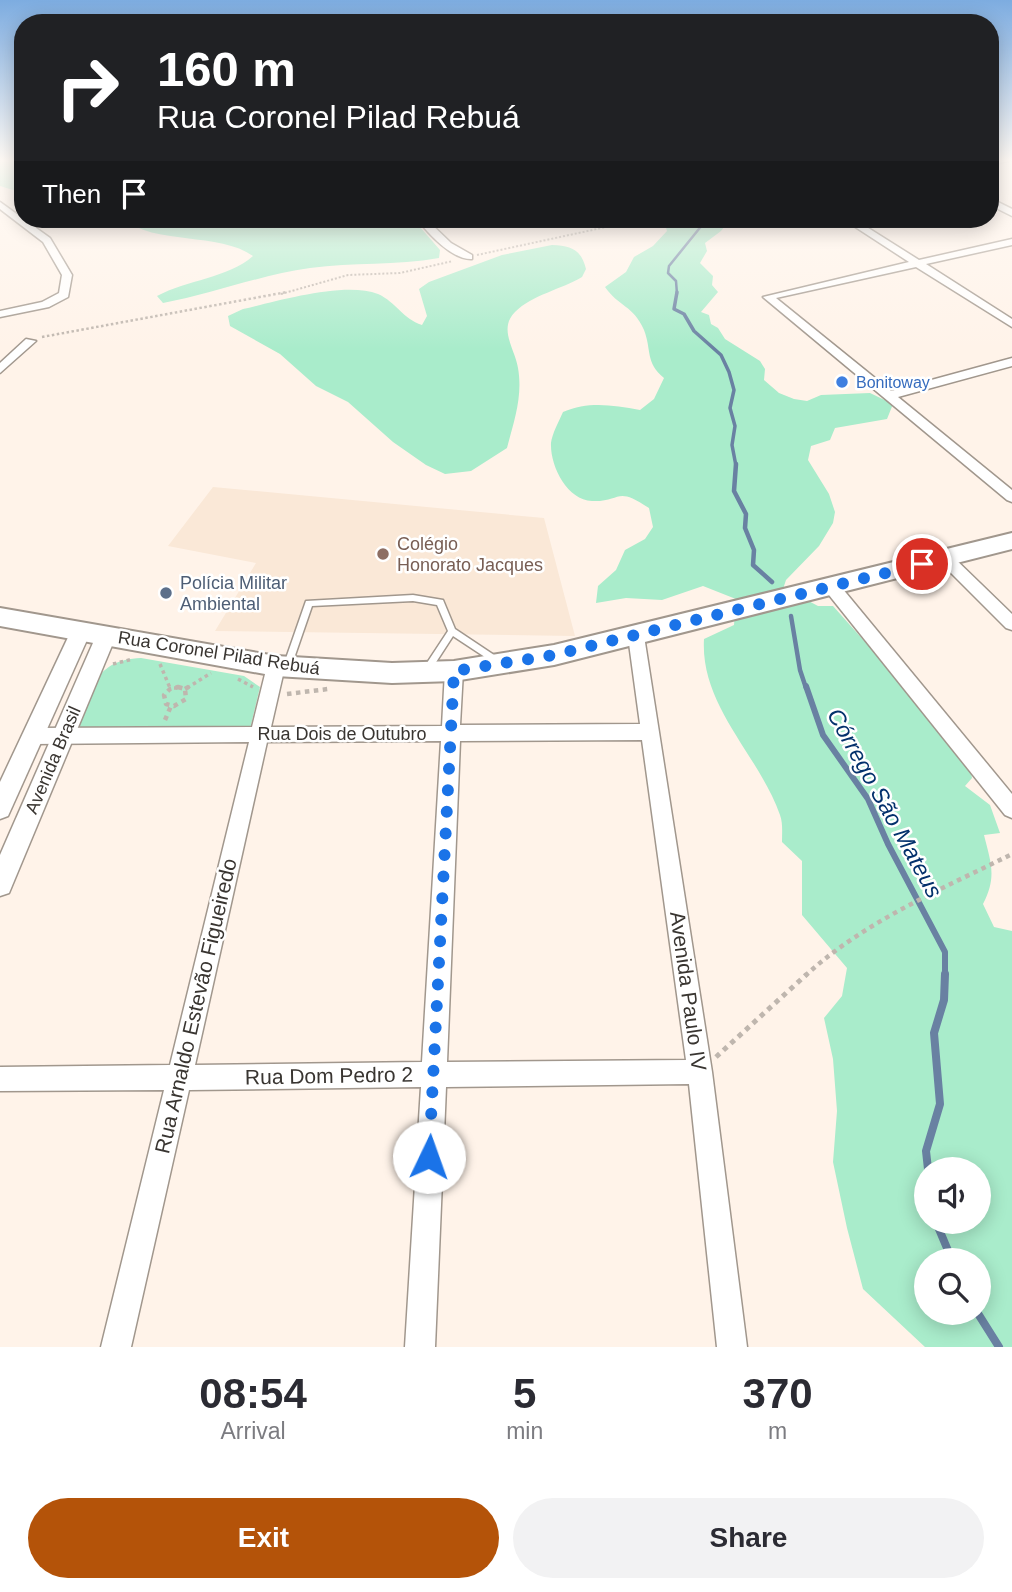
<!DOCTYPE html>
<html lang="en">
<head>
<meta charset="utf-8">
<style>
	:root { --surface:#fff; --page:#f2f2f3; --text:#2b2b33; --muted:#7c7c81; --accent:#b45309 }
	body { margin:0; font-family:Helvetica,sans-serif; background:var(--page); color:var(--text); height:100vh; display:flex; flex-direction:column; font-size:26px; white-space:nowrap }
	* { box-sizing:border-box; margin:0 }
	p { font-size:23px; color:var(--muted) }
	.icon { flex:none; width:38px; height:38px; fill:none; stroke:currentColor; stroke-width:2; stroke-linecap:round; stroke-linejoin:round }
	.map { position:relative; height:1347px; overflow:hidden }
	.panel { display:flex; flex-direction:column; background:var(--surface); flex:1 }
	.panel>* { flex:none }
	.top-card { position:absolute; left:14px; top:14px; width:985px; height:214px; border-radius:28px; box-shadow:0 4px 18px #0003; background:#202124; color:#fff; overflow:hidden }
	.controls { position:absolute; left:914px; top:1157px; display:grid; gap:14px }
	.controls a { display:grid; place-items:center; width:77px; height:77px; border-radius:50%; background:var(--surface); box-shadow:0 4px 18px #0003; font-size:35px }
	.pin { position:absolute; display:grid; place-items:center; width:60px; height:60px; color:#fff; margin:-30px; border:4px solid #fff; border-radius:50%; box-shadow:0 2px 7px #0007 }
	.me { position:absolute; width:77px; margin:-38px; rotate:3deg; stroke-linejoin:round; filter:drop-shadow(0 0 5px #0008) }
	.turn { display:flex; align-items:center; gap:24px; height:147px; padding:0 28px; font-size:32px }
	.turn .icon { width:91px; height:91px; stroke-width:2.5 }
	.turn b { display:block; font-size:49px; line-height:60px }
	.then { display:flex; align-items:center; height:66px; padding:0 28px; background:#0003; gap:14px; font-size:26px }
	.eta { display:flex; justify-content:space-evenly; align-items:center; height:119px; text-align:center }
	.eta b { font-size:42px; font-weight:800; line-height:49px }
	.action { display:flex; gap:14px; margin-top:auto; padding:14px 28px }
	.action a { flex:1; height:80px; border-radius:42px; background:var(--accent); color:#fff; font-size:28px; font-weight:800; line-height:80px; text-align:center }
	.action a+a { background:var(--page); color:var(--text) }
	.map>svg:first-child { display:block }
	.education { fill:#fae8d7 }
	.green { fill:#a9eccb; fill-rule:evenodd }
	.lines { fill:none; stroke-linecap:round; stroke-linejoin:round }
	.stream-far4 { stroke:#6981a2; stroke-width:2.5 }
	.stream-far3 { stroke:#6981a2; stroke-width:3.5 }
	.stream-far2 { stroke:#6981a2; stroke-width:4.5 }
	.stream-far1 { stroke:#6981a2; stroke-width:6 }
	.stream { stroke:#6981a2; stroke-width:8 }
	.service-casing { stroke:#a1978d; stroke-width:3 }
	.minor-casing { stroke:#a1978d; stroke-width:3 }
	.tertiary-casing { stroke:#a1978d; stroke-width:3 }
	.primary-casing { stroke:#a1978d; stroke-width:4 }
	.path-far4 { stroke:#bfb6ae; stroke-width:2; stroke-dasharray:2 2; stroke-linecap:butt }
	.path-far3 { stroke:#bfb6ae; stroke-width:2.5; stroke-dasharray:2.5 2.5; stroke-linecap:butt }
	.path-far2 { stroke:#bfb6ae; stroke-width:3.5; stroke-dasharray:3.5 3.5; stroke-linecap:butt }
	.path-far1 { stroke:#bfb6ae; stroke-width:4.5; stroke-dasharray:4.5 4.5; stroke-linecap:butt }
	.path { stroke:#bfb6ae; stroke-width:5; stroke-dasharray:5 5; stroke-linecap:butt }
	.service { fill:#fff; fill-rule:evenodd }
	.minor { fill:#fff; fill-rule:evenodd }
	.tertiary { fill:#fff; fill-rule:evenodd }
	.primary { fill:#fff; fill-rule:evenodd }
	.route { stroke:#1a73e8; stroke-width:12; stroke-dasharray:0 21.6 }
	.shop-dot { fill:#3f7fe0; stroke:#fff; stroke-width:2.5 }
	.education-dot { fill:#8d6e63; stroke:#fff; stroke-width:2.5 }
	.service-dot { fill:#5c6f8a; stroke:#fff; stroke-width:2.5 }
	.labels { text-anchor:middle; stroke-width:5; stroke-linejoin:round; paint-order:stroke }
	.far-shop-label { font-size:16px; fill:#366cbe; stroke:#fff; text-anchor:start }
	.education-label { font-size:18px; fill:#785e54; stroke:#fff; text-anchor:start }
	.service-label { font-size:18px; fill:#4e5e75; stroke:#fff; text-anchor:start }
	.street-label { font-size:18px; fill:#393531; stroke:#fff }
	.near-street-label { font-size:21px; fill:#393531; stroke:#fff }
	.near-water-label { font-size:23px; font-style:italic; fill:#03316c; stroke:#fff }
</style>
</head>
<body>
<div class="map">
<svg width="1012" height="1347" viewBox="0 0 1012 1347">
	<rect width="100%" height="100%" fill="#fff3e9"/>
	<!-- education -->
	<path class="education" d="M213,487L544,518L575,636L215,631L256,563L168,546Z"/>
	<!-- green -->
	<g class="green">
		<path d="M0,160H23V193L0,186Z"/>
		<path d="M124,219H413L440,250L439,258C396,266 353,262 310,268C260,275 212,294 163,303L157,296C187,280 228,278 253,256C220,232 153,245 124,219Z"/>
		<path d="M661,219H725L728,222L721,231L705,243L707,251L700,263L713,276L712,285L718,292L701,312L709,315L711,324L718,328L725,339L760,361L765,369L764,380L779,393L794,399L807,401L821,395L870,393L893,404L887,419L835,428L830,440L811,446L808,460L829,494L835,512L833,523L819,546L786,580L781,595L746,603L703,586L662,600L626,598L596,603L598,586L616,570L625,550L645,539L653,527L649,508C615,485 622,502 592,501C567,500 550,466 551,443C552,434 559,421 563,412C589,401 612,405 640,410L654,399L664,378C645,362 652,351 644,330C633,305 619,307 605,287L626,272L634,257L653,246L667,231L664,221Z"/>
		<path d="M552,245C571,246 581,249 586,269L582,277C562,289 532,295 515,312C498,329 515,349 518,368C523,396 514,421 507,448L471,471L445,474L426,465L393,442L348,402L316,386L280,354L230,326L228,316L243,309C278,301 345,281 378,294C396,302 403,319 422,325L427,316L419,289L429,282L502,255Z"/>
		<path d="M803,598L818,606H833L874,652L890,663L969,762L972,778L965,786L990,805L1000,833L984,835C991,863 997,877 983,904L994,927L1012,931V1347H925L863,1289L847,1228L833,1162L837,1111L833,1059L824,1018L842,996L847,968L802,915V861L782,842C782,833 783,823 780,815C759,755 700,706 704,639L734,625L735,613ZM926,1169H978V1222H926ZM926,1260H978V1312H926Z"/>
		<path d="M141,658L244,676L260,687L250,729H75C92,691 93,660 141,658Z"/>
	</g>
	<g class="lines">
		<!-- stream-far4 -->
		<path class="stream-far4" d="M677,294L676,281L668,273L669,266L707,219"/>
		<!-- stream-far3 -->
		<path class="stream-far3" d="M677,292L674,309L684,314L694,331L721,355L729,372L734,390L730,408L735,426L732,445L736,466"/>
		<!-- stream-far2 -->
		<g class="stream-far2">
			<path d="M736,464L734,491L746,514L745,528L754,550L753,565L772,582"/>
			<path d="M791,616L800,670L806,688"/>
		</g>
		<!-- stream-far1 -->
		<path class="stream-far1" d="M806,686L823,735L868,799L888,844L945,952V976"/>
		<!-- stream -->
		<g class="stream">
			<path d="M928,1169L926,1151L940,1104L934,1033L944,1000L945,974"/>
			<path d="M936,1222L952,1260"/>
			<path d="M977,1312L999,1347"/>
		</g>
		<!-- service casing -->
		<g class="service-casing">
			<path id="service" d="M413,595L443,600L455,629L500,659L501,661L500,663H494L453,636L429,673H423L422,671L423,669L448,631L437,605L413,601L312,606L291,667L290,669H284L283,667L306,601Z"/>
		</g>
		<!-- minor casing -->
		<g class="minor-casing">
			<g id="minor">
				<path d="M990,160H1012L990,165Z"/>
				<path d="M990,198L1012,209V216L990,205Z"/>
				<path d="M0,202L50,238L72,275L68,297L49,307L0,317V311L42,302L59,293L62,275L43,242L0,209Z"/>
				<path d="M417,219H426L451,243L472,255V259C452,260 428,233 417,219Z"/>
				<path d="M843,219H854L919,260L1012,239V245L926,264L1012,319V327L916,267L776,298L891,391L1012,358V366L898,397L1012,490V502L1007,500L763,297L909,262Z"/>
				<path d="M26,339L36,341L0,373V363Z"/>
				<path d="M945,553L950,554L1012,614V630L1006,628L940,562L937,558Z"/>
				<path d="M831,580L837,582L1012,794V818L1005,815L825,590L823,586L825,582Z"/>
				<path d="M636,630L642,631L644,636L712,1072L747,1347H717L689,1084L446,1087L435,1347H405L421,1087L189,1090L131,1347H101L164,1090L0,1091V1067L170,1065L249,742L33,744L26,742L24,736L26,730L33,728L252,727L267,666L270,661H282L285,666L271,727L442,726L445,671L448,666H460L463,671L460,725L640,724L628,636L630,631ZM642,740L686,1060L447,1062L460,741ZM441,741L422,1062L195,1065L267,742Z"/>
			</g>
		</g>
		<!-- tertiary casing -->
		<g class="tertiary-casing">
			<g id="tertiary">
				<path d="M81,623L88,626L91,631L8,816L0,819V782L71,631L74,626Z"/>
				<path d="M106,628L113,631L116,636L9,893L0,896V855L96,636L99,631Z"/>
			</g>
		</g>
		<!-- primary casing -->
		<g class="primary-casing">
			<path id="primary" d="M1012,533V549L554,665L454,681L392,683L276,676L0,626V608L276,656L392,663L454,661L554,645Z"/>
		</g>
		<!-- path-far4 -->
		<g class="path-far4">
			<path d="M477,255L643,219"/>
			<path d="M281,294L348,275L400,273L453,261"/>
		</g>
		<!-- path-far3 -->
		<path class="path-far3" d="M42,337L287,292"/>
		<!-- path-far2 -->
		<g class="path-far2">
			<path d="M113,664L133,659"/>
			<path d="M160,664L170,688"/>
			<path d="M238,679L253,687"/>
			<path d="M174,688H181"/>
			<path d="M187,688L211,673"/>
		</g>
		<!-- path-far1 -->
		<g class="path-far1">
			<path d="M178,687L185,689L186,699L174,706L166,704L164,695L170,689Z"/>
			<path d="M185,689L190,686"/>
			<path d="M287,694L328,689"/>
			<path d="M165,720L171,706"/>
			<path d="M805,976C863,922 942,889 1012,854"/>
		</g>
		<!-- path -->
		<path class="path" d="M716,1057L807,974"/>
		<!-- service -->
		<use href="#service" class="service"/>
		<!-- minor -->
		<use href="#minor" class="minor"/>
		<!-- tertiary -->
		<use href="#tertiary" class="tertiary"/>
		<!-- primary -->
		<use href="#primary" class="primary"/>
	</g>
	<!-- sky -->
	<linearGradient id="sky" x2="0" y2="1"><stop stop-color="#7dace0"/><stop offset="0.46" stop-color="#fffaf5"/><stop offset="1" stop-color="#fffaf5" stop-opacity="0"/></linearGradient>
	<rect width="1012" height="349" fill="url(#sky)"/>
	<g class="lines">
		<!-- route -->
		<path class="route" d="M429,1157L454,671L554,655L922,564"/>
	</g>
	<!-- markers -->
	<circle class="shop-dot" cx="842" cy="382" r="7"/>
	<circle class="education-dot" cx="383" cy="554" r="7"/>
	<circle class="service-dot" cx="166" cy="593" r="7"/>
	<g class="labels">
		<!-- far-shop labels -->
		<g class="far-shop-label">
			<text x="856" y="388">Bonitoway</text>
		</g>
		<!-- education labels -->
		<g class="education-label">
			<text x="397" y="550">Colégio<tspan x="397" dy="21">Honorato Jacques</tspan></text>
		</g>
		<!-- service labels -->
		<g class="service-label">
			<text x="180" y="589">Polícia Militar<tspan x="180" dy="21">Ambiental</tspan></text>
		</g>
		<!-- street labels -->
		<g class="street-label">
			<text transform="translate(219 653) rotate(9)" y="6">Rua Coronel Pilad Rebuá</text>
			<text x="342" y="740">Rua Dois de Outubro</text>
			<text transform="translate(53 760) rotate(-67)" y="6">Avenida Brasil</text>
		</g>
		<!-- near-street labels -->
		<g class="near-street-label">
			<text transform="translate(688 991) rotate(82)" y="7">Avenida Paulo IV</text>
			<text transform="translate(196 1006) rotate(-77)" y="7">Rua Arnaldo Estevão Figueiredo</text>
			<text transform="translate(329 1076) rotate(-1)" y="7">Rua Dom Pedro 2</text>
		</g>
		<!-- near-water labels -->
		<g class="near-water-label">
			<text transform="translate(885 803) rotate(61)" y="8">Córrego São Mateus</text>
		</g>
	</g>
</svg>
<div class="controls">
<a><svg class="icon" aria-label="sound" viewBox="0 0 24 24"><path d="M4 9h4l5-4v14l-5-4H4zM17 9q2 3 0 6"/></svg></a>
<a><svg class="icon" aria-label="search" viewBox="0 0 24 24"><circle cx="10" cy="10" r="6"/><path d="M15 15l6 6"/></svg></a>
</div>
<div class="pin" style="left:922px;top:564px;background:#d93025"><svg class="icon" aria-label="arrive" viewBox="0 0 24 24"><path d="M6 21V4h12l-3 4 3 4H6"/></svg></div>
<svg class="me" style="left:429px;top:1157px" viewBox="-20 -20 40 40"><circle r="19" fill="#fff"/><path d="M0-13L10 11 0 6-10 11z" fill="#1a73e8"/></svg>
<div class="top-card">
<div class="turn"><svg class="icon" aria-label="right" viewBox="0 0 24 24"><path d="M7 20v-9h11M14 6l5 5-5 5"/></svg><div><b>160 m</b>Rua Coronel Pilad Rebuá</div></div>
<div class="then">Then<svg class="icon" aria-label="arrive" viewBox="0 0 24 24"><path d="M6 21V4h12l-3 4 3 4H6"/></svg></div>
</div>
</div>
<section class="panel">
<div class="eta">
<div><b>08:54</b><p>Arrival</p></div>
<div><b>5</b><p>min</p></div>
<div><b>370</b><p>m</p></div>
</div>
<div class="action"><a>Exit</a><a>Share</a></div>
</section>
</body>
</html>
